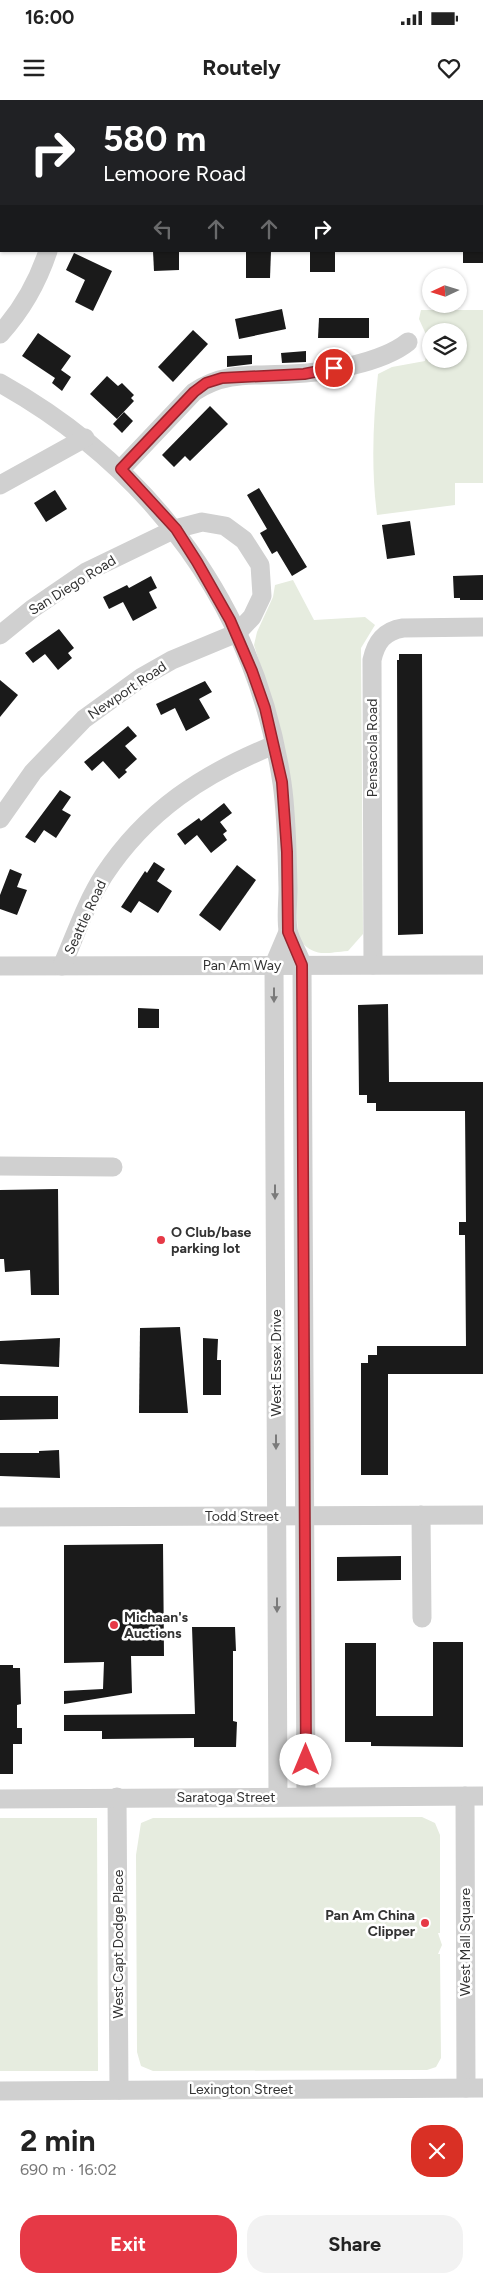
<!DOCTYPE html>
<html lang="en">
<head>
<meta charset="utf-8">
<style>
	:root { --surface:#fff; --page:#f2f2f2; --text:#222; --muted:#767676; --accent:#e63946 }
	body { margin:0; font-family:Figtree,sans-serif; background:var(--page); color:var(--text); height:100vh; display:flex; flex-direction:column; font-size:19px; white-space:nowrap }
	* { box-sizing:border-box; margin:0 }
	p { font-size:16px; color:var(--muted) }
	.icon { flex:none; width:28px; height:28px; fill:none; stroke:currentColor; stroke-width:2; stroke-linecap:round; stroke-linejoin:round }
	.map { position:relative; height:2008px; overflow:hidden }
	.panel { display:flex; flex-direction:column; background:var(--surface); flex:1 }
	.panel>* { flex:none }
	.top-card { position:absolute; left:0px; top:0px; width:484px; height:152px; box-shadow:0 1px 4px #0004; background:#202124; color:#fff; overflow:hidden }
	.needle { width:32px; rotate:266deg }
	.tools { position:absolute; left:422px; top:168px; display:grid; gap:10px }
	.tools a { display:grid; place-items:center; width:45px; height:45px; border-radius:50%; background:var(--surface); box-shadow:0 1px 4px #0004; font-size:25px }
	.pin { position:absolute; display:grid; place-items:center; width:42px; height:42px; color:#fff; margin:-21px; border:2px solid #fff; border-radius:50%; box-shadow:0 1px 5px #0007 }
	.me { position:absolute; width:55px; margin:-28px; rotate:0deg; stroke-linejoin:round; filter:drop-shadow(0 0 4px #0008) }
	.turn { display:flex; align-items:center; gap:18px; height:105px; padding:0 20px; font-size:22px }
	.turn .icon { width:65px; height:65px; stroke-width:2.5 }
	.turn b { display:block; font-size:35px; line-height:42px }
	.lanes { display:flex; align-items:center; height:48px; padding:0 20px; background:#0003; justify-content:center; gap:25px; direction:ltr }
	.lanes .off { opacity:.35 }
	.round { display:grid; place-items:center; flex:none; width:52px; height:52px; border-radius:20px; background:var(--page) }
	.headline { display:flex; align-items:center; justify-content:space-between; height:85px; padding:0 20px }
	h1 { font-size:30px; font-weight:700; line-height:38px }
	.button { display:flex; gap:10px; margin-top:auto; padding:10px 20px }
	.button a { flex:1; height:58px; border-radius:20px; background:var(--accent); color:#fff; font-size:20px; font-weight:700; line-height:58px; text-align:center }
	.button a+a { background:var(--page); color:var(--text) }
	.status { display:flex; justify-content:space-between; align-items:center; height:35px; padding:0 25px; background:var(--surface); direction:ltr }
	.status svg { height:14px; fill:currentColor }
	header { display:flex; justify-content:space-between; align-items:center; height:65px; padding:0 20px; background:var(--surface); font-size:22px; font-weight:700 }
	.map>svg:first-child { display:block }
	.green { fill:#e6ecdf; fill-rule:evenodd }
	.building { fill:#1a1a1a }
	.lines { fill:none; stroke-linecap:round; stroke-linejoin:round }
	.minor { stroke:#d0d0d0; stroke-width:19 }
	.oneway { fill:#7a7a7a }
	.route-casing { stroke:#96252e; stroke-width:12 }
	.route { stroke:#e63946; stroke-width:9 }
	.poi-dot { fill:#e63946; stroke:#fff; stroke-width:2 }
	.labels { text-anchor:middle; stroke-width:5; stroke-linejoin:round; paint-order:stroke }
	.street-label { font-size:14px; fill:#333; stroke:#fff }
	.poi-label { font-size:14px; font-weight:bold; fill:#333; stroke:#fff; text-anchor:start }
</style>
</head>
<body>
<div class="status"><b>16:00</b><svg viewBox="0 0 49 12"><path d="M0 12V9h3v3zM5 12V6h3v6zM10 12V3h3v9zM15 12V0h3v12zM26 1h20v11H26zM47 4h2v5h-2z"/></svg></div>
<header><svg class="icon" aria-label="menu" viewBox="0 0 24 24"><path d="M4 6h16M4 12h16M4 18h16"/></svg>Routely<svg class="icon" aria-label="heart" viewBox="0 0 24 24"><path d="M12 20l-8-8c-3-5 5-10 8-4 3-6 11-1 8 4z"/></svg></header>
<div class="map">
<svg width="483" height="2008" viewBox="0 0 483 2008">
	<rect width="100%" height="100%" fill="#fff"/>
	<!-- green -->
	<g class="green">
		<path d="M421,210H483V383H455V405L377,415C371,368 373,321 378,274L392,267L425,261L429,241L419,219ZM459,231V259H431V231Z"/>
		<path d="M293,480L314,520L365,517L375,525L361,548L363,834L348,851C323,853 316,858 298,839L296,797L277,618L254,545L257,532L273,497L275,485Z"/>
		<path d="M422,1717L435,1723L440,1735V1833H438L442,1845L438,1854H440L441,1958L436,1967L427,1970L153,1971L141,1966L137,1952L136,1755L141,1723L153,1718H166Z"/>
		<path d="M0,1718H97L98,1971H0Z"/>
	</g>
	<!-- building -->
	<g class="building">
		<path d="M153,151H179V170L154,171Z"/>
		<path d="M246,151H271L270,178H246Z"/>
		<rect x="310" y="151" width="25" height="21"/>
		<rect x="463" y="151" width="20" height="12"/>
		<path d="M74,153L112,171L93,211L75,202L85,180L66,170Z"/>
		<path d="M282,209L286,229L239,239L235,219Z"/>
		<path d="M319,218H369V238H318Z"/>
		<path d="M193,230L208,244L173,282L158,267Z"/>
		<path d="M38,233L71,256L61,270L71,277L62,291L52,283L55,278L22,256Z"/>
		<path d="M306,251V262L282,263L281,253Z"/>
		<path d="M252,255V264L227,267V256Z"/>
		<path d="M107,276L118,286L122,283L134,295L131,298L134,301L117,319L90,294Z"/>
		<path d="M210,306L228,324L190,361L185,356L174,367L162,355Z"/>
		<path d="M124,312L133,321L122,333L113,324Z"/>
		<path d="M259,388L307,467L292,476L277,451L272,454L260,433L267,429L247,395Z"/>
		<path d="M55,390L67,409L46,422L34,403Z"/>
		<path d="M410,421L415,455L387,459L382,425Z"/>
		<path d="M483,475V500H460V498H454L453,476Z"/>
		<path d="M151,476L157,488L149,492L157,508L133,521L123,502L109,509L103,497L127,485L129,488Z"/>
		<path d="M59,529L74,548L68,553L72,558L58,570L45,554L33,563L25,553Z"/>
		<path d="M399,554H422L423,834L398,835L397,560H399Z"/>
		<path d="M0,580L18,595L0,617Z"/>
		<path d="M205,581L212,592L199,599L210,618L186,631L175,608L161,615L156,604Z"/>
		<path d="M128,626L137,636L125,646L137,659L125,670L127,672L119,679L103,661L92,671L84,662Z"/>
		<path d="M60,690L71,697L62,710L71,715L56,738L44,730L35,743L25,737Z"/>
		<path d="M224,703L232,713L220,722L227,731L223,734L227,740L211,753L197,735L185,745L177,734L199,718L201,721Z"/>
		<path d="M154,762L165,769L157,781L172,791L158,813L139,801L131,813L121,807L145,771L147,773Z"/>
		<path d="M237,765L256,780L220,831L199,815Z"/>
		<path d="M10,769L22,774L17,787L27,790L17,815L0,809V795Z"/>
		<path d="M388,904L389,982H483V1274H388V1375H361V1263H368V1255H377V1246H466L465,1135H459V1122H466L465,1011H376V1003H367V995H359L358,905Z"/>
		<path d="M138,908L159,909V928H138Z"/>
		<path d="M58,1089L59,1195H31L30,1170L5,1172L4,1159H0V1090Z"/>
		<path d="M180,1227L188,1313H139L140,1228Z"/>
		<path d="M60,1238L59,1267L0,1264V1241Z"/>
		<path d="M203,1238L218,1239L217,1260H221V1295H203Z"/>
		<path d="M0,1296H58V1319L0,1320Z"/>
		<path d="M59,1350L60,1378L0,1376V1353H39V1351Z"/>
		<path d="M163,1444L164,1556H131L132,1593L64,1604V1591L103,1589L104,1562L64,1563V1445Z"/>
		<path d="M401,1456V1480L337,1481V1457Z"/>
		<path d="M192,1527H235L236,1551H233V1621L237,1622L236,1647H194V1638L102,1639V1631H64V1615L195,1614Z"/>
		<path d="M433,1542H463V1647L371,1646V1642H345V1543H376V1616H433Z"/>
		<path d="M0,1565H13V1568H20L21,1604L17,1605V1628H22V1644H13V1674H0Z"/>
	</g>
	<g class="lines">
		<!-- minor -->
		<g class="minor">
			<path d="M40,0L41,1"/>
			<path d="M482,62H483"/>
			<path d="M0,234C21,211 38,181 48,151"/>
			<path d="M0,283C152,368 256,508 282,683C287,717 287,753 288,788C288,802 286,817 288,830C290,842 299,853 302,865L306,1696"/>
			<path d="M121,369L194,292C225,271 255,276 290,274C324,273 382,263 408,242"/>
			<path d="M0,385L85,338"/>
			<path d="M0,535L32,509L86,472L175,429L202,422L225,426L244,440L260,465L262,496L252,517L237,533L172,560L142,577L84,619L33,672L0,719"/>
			<path d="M373,865L372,560C376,542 384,531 403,528L483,527"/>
			<path d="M0,866L483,865"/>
			<path d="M62,866C75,836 86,803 104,775C147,710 203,674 274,645"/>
			<path d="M0,1066L113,1067"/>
			<path d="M421,1415L422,1518"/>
			<path d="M0,1417L483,1415"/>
			<path d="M465,1696L466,1988"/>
			<path d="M117,1697L119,1990"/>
			<path d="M278,1697L274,865L288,832"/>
			<path d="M0,1699L483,1696"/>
			<path d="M0,1991L483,1988"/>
		</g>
	</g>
	<!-- one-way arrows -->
	<defs><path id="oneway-solid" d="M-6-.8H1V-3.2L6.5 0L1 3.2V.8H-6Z" transform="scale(1.25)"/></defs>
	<g class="oneway">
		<use href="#oneway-solid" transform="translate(274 895) rotate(90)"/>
		<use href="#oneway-solid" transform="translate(275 1092) rotate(90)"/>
		<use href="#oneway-solid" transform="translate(276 1342) rotate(90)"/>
		<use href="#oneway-solid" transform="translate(277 1505) rotate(90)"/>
	</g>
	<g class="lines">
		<!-- route casing -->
		<g class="route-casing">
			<path id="route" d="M306,1660L302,865L288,832L287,752L282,682L265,608L252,571L230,520L197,462L176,429L121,369L194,292L206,283L222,278L304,274L334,268"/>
		</g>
		<!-- route -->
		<use href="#route" class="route"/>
	</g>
	<!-- markers -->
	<g class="poi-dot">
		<circle cx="161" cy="1140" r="5"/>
		<circle cx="114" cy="1525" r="5"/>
		<circle cx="425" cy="1823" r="5"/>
	</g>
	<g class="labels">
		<!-- street labels -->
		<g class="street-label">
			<text transform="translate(72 485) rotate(-32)" y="5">San Diego Road</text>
			<text transform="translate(127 590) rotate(-34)" y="5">Newport Road</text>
			<text transform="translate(372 648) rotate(-90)" y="5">Pensacola Road</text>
			<text transform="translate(85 817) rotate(-65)" y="5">Seattle Road</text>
			<text x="242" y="870">Pan Am Way</text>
			<text transform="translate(276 1263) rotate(-90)" y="5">West Essex Drive</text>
			<text x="242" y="1421">Todd Street</text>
			<text x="226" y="1702">Saratoga Street</text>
			<text transform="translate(465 1842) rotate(-90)" y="5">West Mall Square</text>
			<text transform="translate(118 1844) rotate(-90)" y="5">West Capt Dodge Place</text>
			<text x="241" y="1994">Lexington Street</text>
		</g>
		<!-- poi labels -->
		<g class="poi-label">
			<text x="171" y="1137">O Club/base<tspan x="171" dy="16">parking lot</tspan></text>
			<text x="124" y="1522">Michaan's<tspan x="124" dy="16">Auctions</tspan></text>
			<text x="415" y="1820" text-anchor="end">Pan Am China<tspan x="415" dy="16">Clipper</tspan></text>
		</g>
	</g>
</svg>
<div class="tools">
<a><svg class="needle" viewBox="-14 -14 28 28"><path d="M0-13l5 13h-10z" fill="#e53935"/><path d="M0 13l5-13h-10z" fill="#767676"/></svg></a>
<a><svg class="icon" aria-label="layers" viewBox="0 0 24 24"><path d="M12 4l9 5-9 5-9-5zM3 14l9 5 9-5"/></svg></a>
</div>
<div class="pin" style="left:334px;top:268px;background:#d93025"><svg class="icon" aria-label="arrive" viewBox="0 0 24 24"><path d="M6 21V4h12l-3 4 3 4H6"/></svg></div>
<svg class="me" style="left:306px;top:1660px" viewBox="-20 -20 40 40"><circle r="19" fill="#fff"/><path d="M0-13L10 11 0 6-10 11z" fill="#e63946"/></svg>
<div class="top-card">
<div class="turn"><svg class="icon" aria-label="right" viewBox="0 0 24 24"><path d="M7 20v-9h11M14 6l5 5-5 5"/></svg><div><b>580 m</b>Lemoore Road</div></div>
<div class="lanes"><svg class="icon off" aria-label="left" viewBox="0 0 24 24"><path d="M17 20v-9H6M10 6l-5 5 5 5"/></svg><svg class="icon off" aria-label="ahead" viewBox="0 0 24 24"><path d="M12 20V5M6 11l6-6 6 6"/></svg><svg class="icon off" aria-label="ahead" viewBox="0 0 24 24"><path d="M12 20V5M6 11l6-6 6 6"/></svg><svg class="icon" aria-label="right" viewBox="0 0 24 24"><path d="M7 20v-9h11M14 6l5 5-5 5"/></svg></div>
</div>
</div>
<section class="panel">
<div class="headline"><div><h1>2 min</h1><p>690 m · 16:02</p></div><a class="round" style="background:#d93025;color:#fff"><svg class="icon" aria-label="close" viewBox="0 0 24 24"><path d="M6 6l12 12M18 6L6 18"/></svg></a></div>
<div class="button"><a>Exit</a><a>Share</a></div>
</section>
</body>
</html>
